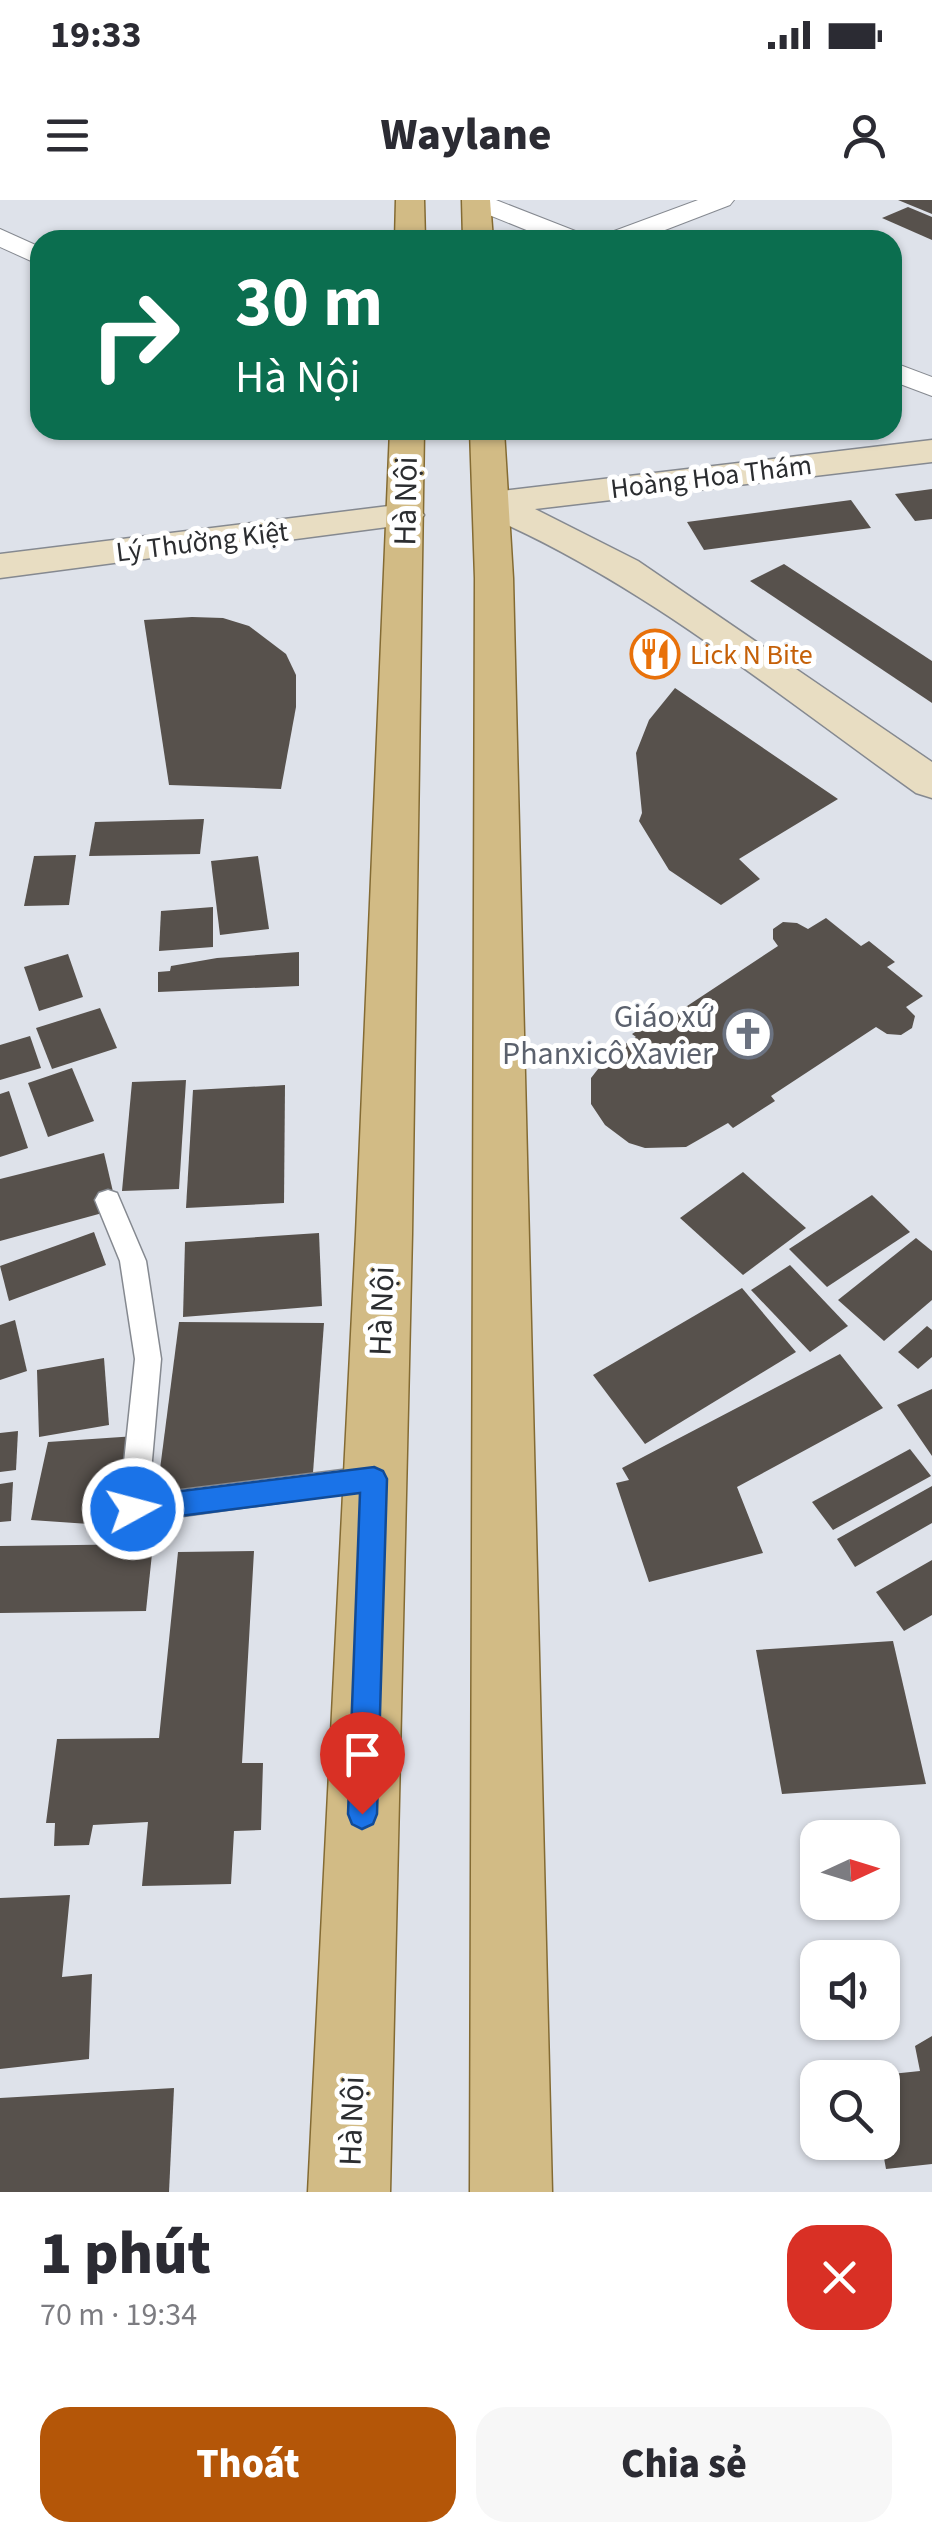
<!DOCTYPE html>
<html lang="vi">
<head>
<meta charset="utf-8">
<style>
	:root { --surface:#fff; --page:#f7f7f7; --text:#2b2b33; --muted:#7c7c81; --accent:#b45608 }
	body { margin:0; font-family:"Source Sans 3",sans-serif; background:var(--page); color:var(--text); height:100vh; display:flex; flex-direction:column; font-size:38px; white-space:nowrap }
	* { box-sizing:border-box; margin:0 }
	p { font-size:32px; color:var(--muted) }
	.icon { flex:none; width:55px; height:55px; fill:none; stroke:currentColor; stroke-width:2; stroke-linecap:round; stroke-linejoin:round }
	.map { position:relative; height:1992px; overflow:hidden }
	.sheet { display:flex; flex-direction:column; background:var(--surface); flex:1 }
	.sheet>* { flex:none }
	.guide { position:absolute; left:30px; top:30px; width:872px; height:210px; border-radius:30px; box-shadow:0 2px 8px #0004; background:#0b6e4f; color:#fff; overflow:hidden }
	.needle { width:65px; rotate:86deg }
	.tools { position:absolute; left:800px; top:1620px; display:grid; gap:20px }
	.tools a { display:grid; place-items:center; width:100px; height:100px; border-radius:20px; background:var(--surface); box-shadow:0 2px 8px #0004; font-size:50px }
	.pin { position:absolute; display:grid; place-items:center; width:85px; height:85px; color:#fff; margin:-102px -42px; border-radius:50% 50% 50% 0; rotate:-45deg; box-shadow:0 0 10px #0007 }
	.pin .icon { rotate:45deg }
	.me { position:absolute; width:110px; margin:-55px; rotate:83deg; stroke-linejoin:round; filter:drop-shadow(0 0 8px #0008) }
	.turn { display:flex; align-items:center; gap:35px; height:210px; padding:0 40px; font-size:45px }
	.turn .icon { width:130px; height:130px; stroke-width:2.5 }
	.turn b { display:block; font-size:70px; line-height:85px }
	.round { display:grid; place-items:center; flex:none; width:105px; height:105px; border-radius:30px; background:var(--page) }
	.head { display:flex; align-items:center; justify-content:space-between; height:170px; padding:0 40px }
	h1 { font-size:60px; font-weight:800; line-height:75px }
	.button { display:flex; gap:20px; margin-top:auto; padding:20px 40px }
	.button a { flex:1; height:115px; border-radius:30px; background:var(--accent); color:#fff; font-size:40px; font-weight:800; line-height:115px; text-align:center }
	.button a+a { background:var(--page); color:var(--text) }
	.status { display:flex; justify-content:space-between; align-items:center; height:70px; padding:0 50px; background:var(--surface); direction:ltr }
	.status svg { height:28px; fill:currentColor }
	header { display:flex; justify-content:space-between; align-items:center; height:130px; padding:0 40px; background:var(--surface); font-size:45px; font-weight:800 }
	.map>svg:first-child { display:block }
	.building { fill:#57514c }
	.lines { fill:none; stroke-linecap:round; stroke-linejoin:round }
	.lane-casing { stroke:#858990; stroke-width:3 }
	.street-casing { stroke:#858990; stroke-width:2 }
	.secondary-casing { stroke:#858990; stroke-width:3 }
	.primary-casing { stroke:#846b33; stroke-width:3 }
	.lane { fill:#fff; fill-rule:evenodd }
	.street { fill:#fff; fill-rule:evenodd }
	.secondary { fill:#e8ddc2; fill-rule:evenodd }
	.primary { fill:#d2bb85; fill-rule:evenodd }
	.route { fill:#1a73e8; stroke:#114b97; stroke-width:2.5 }
	.labels { text-anchor:middle; stroke-width:10; stroke-linejoin:round; paint-order:stroke }
	.far-street-label { font-size:28px; fill:#2b2d30; stroke:#fff }
	.far-food-label { font-size:28px; fill:#c56008; stroke:#fff; text-anchor:start }
	.street-label { font-size:32px; fill:#2b2d30; stroke:#fff }
	.worship-label { font-size:32px; fill:#5b616d; stroke:#fff; text-anchor:end }
</style>
</head>
<body>
<div class="status"><b>19:33</b><svg viewBox="0 0 49 12"><path d="M0 12V9h3v3zM5 12V6h3v6zM10 12V3h3v9zM15 12V0h3v12zM26 1h20v11H26zM47 4h2v5h-2z"/></svg></div>
<header><svg class="icon" aria-label="menu" viewBox="0 0 24 24"><path d="M4 6h16M4 12h16M4 18h16"/></svg>Waylane<svg class="icon" aria-label="person" viewBox="0 0 24 24"><circle cx="12" cy="8" r="4"/><path d="M4 21q1-7 8-7t8 7"/></svg></header>
<div class="map">
<svg width="932" height="1992" viewBox="0 0 932 1992">
	<rect width="100%" height="100%" fill="#dee2ea"/>
	<!-- building -->
	<g class="building">
		<path d="M898,0H932V14Z"/>
		<path d="M908,7L932,17V40L882,18Z"/>
		<path d="M932,289V319L915,321L895,294Z"/>
		<path d="M851,300L871,328L704,350L687,322Z"/>
		<path d="M784,364L932,461V503L750,381Z"/>
		<path d="M192,417L223,418L249,426L286,454L296,475V507L281,589L169,585L144,420Z"/>
		<path d="M675,488L838,599L739,659L760,679L721,705L669,670L639,621L642,613L636,553L649,520Z"/>
		<path d="M204,619L200,654L89,656L95,622Z"/>
		<path d="M76,655L69,705L24,706L34,656Z"/>
		<path d="M258,656L269,729L220,735L211,661Z"/>
		<path d="M213,707V747L159,751L161,711Z"/>
		<path d="M826,718L861,746L869,741L895,762L887,767L923,796L906,807L915,816L912,828L901,835L887,834L876,827L771,896L775,901L733,928L728,923L686,947L645,948L629,943L605,925L591,904V878L609,855L636,837L632,834L670,810L675,814L778,746L773,739V729L783,722L797,723L808,729Z"/>
		<path d="M299,752V786L158,792V772L170,771L171,766L217,758Z"/>
		<path d="M68,754L83,797L39,811L24,767Z"/>
		<path d="M100,808L117,848L52,869L36,828Z"/>
		<path d="M30,836L41,868L0,880V845Z"/>
		<path d="M72,868L94,921L48,937L28,883Z"/>
		<path d="M186,880L179,989L122,991L132,882Z"/>
		<path d="M285,885L284,1003L186,1008L193,890Z"/>
		<path d="M9,891L28,948L0,957V894Z"/>
		<path d="M104,953L117,1009L0,1041V979Z"/>
		<path d="M743,972L806,1028L743,1075L680,1018Z"/>
		<path d="M872,995L910,1032L827,1087L789,1049Z"/>
		<path d="M94,1032L106,1065L9,1101L0,1066Z"/>
		<path d="M319,1033L322,1106L183,1117L185,1042Z"/>
		<path d="M916,1038L932,1051V1100L884,1141L838,1100Z"/>
		<path d="M790,1065L848,1126L810,1152L751,1090Z"/>
		<path d="M742,1088L796,1152L645,1244L593,1175Z"/>
		<path d="M15,1120L27,1171L0,1180V1125Z"/>
		<path d="M179,1122L324,1123L311,1300H156Z"/>
		<path d="M927,1126L932,1130V1157L918,1169L898,1152Z"/>
		<path d="M840,1154L883,1208L737,1287L763,1353L649,1382L616,1283L629,1280L622,1268Z"/>
		<path d="M104,1158L109,1225L39,1237L37,1170Z"/>
		<path d="M932,1189V1256L897,1205Z"/>
		<path d="M18,1231L16,1270L0,1272V1233Z"/>
		<path d="M136,1236L131,1282L98,1283L89,1324L31,1320L48,1242Z"/>
		<path d="M910,1249L931,1276L833,1330L812,1302Z"/>
		<path d="M13,1282L11,1321L0,1322V1284Z"/>
		<path d="M932,1286V1323L855,1367L837,1339Z"/>
		<path d="M153,1344L146,1411L0,1413V1346Z"/>
		<path d="M254,1351L242,1563H263L261,1630L234,1631L231,1684L142,1686L148,1622L93,1625L89,1645L54,1646L55,1623H46L57,1539L159,1538L178,1352Z"/>
		<path d="M932,1360V1415L904,1431L876,1392Z"/>
		<path d="M893,1441L926,1584L782,1594L756,1450Z"/>
		<path d="M70,1695L62,1777L92,1774L89,1859L0,1869V1698Z"/>
		<path d="M932,1836V1964L886,1969L881,1942L882,1875L920,1871L915,1846Z"/>
		<path d="M174,1888L169,1992H0V1898Z"/>
	</g>
	<g class="lines">
		<!-- lane casing -->
		<g class="lane-casing">
			<path id="lane" d="M108,990L117,993L146,1061L161,1159L149,1294L374,1266L384,1270L388,1279L384,1288L133,1323L123,1319L119,1309L135,1159L120,1061L95,1000L99,993Z"/>
		</g>
		<!-- street casing -->
		<g class="street-casing">
			<g id="street">
				<path d="M464,0H496L583,34L587,40H551L467,6Z"/>
				<path d="M698,0H734L730,5L639,40H602L606,34Z"/>
				<path d="M0,29L40,47V65L0,47Z"/>
				<path d="M892,162L932,177V196L892,181Z"/>
			</g>
		</g>
		<!-- secondary casing -->
		<g class="secondary-casing">
			<g id="secondary">
				<path d="M932,240V262L535,309L638,361L932,562V598L916,593C775,493 638,379 478,312L473,304L478,296L494,292Z"/>
				<path d="M405,304L418,307L424,315L418,323L0,378V354Z"/>
			</g>
		</g>
		<!-- primary casing -->
		<g class="primary-casing">
			<g id="primary">
				<path d="M396,0H424L425,40H395Z"/>
				<path d="M462,0H490L493,40H463Z"/>
				<path d="M390,230H424L412,1034L390,1992H308L356,1034Z"/>
				<path d="M470,230H504L513,378L552,1992H470L475,378Z"/>
			</g>
		</g>
		<!-- lane -->
		<use href="#lane" class="lane"/>
		<!-- street -->
		<use href="#street" class="street"/>
		<!-- secondary -->
		<use href="#secondary" class="secondary"/>
		<!-- primary -->
		<use href="#primary" class="primary"/>
	</g>
	<!-- route -->
	<path class="route" d="M374,1267L383,1271L387,1279L377,1614L373,1624L362,1629L352,1624L348,1614L360,1293L133,1322L124,1318L120,1309L124,1301L133,1297Z"/>
	<!-- icons -->
	<defs>
		<g id="restaurant-ring" transform="scale(2.5)"><circle r="9.5" fill="#fff" stroke="#e8710a" stroke-width="1.5"/><path d="M-5-6h1v4h1v-4h1v4h1v-4h1v5L-1.5 .5V6h-2V.5L-5-1ZM5-6V6H3V1.5H1.5Q1.5-4 5-6Z" fill="#e8710a"/></g>
		<g id="church-ring" transform="scale(2.5)"><circle r="9.5" fill="#fff" stroke="#6b7280" stroke-width="1.5"/><path d="M-1.2-6h2.4v3.5h3.3v2.4h-3.3V6h-2.4V-.1h-3.3v-2.4h3.3Z" fill="#6b7280"/></g>
	</defs>
	<g fill-rule="evenodd">
		<use href="#restaurant-ring" x="655" y="454"/>
		<use href="#church-ring" x="748" y="834"/>
	</g>
	<g class="labels">
		<!-- far-street labels -->
		<g class="far-street-label">
			<text transform="translate(711 276) rotate(-7)" y="10">Hoàng Hoa Thám</text>
			<text transform="translate(202 341) rotate(-7)" y="10">Lý Thường Kiệt</text>
		</g>
		<!-- far-food labels -->
		<g class="far-food-label">
			<text x="690" y="464">Lick N Bite</text>
		</g>
		<!-- street labels -->
		<g class="street-label">
			<text transform="translate(405 301) rotate(-89)" y="11">Hà Nội</text>
			<text transform="translate(381 1111) rotate(-88)" y="11">Hà Nội</text>
			<text transform="translate(351 1921) rotate(-88)" y="11">Hà Nội</text>
		</g>
		<!-- worship labels -->
		<g class="worship-label">
			<text x="713" y="827">Giáo xứ<tspan x="713" dy="37">Phanxicô Xavier</tspan></text>
		</g>
	</g>
</svg>
<div class="tools">
<a><svg class="needle" viewBox="-14 -14 28 28"><path d="M0-13l5 13h-10z" fill="#e53935"/><path d="M0 13l5-13h-10z" fill="#7c7c81"/></svg></a>
<a><svg class="icon" aria-label="sound" viewBox="0 0 24 24"><path d="M4 9h4l5-4v14l-5-4H4zM17 9q2 3 0 6"/></svg></a>
<a><svg class="icon" aria-label="search" viewBox="0 0 24 24"><circle cx="10" cy="10" r="6"/><path d="M15 15l6 6"/></svg></a>
</div>
<div class="pin" style="left:362px;top:1614px;background:#d93025"><svg class="icon" aria-label="arrive" viewBox="0 0 24 24"><path d="M6 21V4h12l-3 4 3 4H6"/></svg></div>
<svg class="me" style="left:133px;top:1309px" viewBox="-20 -20 40 40"><circle r="17" fill="#1a73e8" stroke="#fff" stroke-width="3"/><path d="M0-11L8 9 0 5-8 9z" fill="#fff"/></svg>
<div class="guide">
<div class="turn"><svg class="icon" aria-label="right" viewBox="0 0 24 24"><path d="M7 20v-9h11M14 6l5 5-5 5"/></svg><div><b>30 m</b>Hà Nội</div></div>
</div>
</div>
<section class="sheet">
<div class="head"><div><h1>1 phút</h1><p>70 m · 19:34</p></div><a class="round" style="background:#d93025;color:#fff"><svg class="icon" aria-label="close" viewBox="0 0 24 24"><path d="M6 6l12 12M18 6L6 18"/></svg></a></div>
<div class="button"><a>Thoát</a><a>Chia sẻ</a></div>
</section>
</body>
</html>
